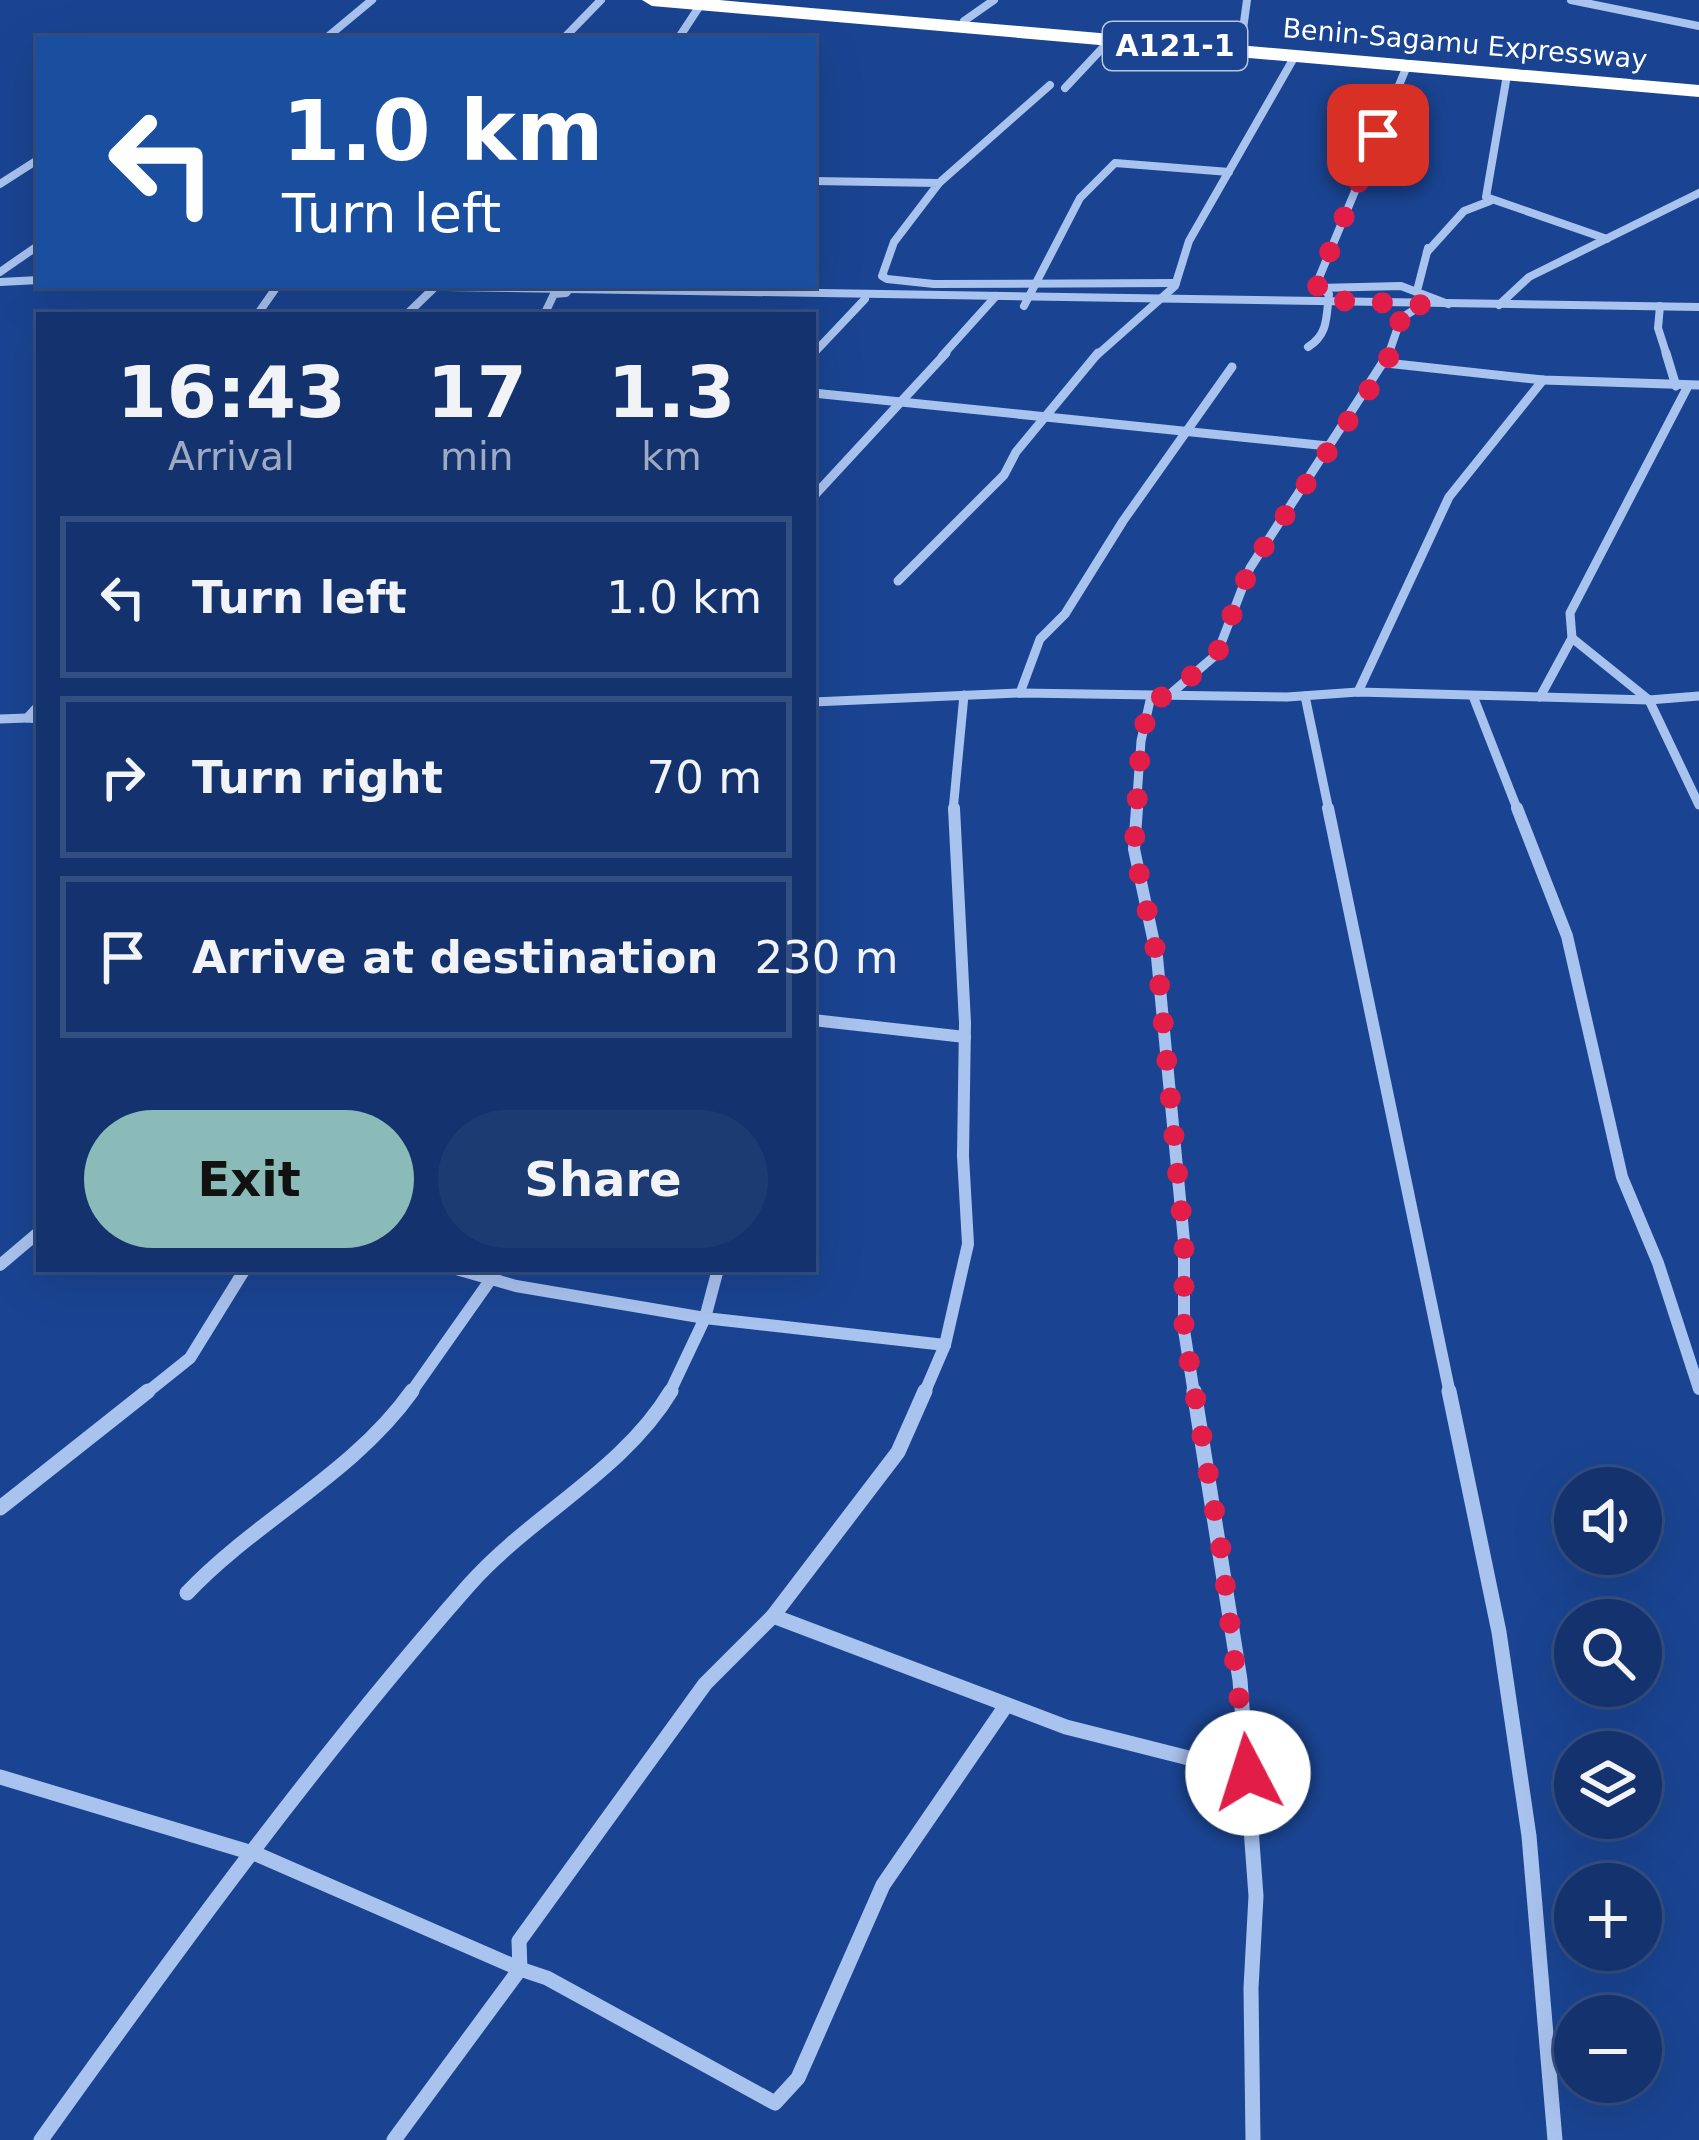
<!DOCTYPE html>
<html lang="en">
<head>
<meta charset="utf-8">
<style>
	:root { --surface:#14336e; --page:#1d3b73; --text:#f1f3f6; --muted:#9daac2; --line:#334e81; --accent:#8bbbb9 }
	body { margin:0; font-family:"DejaVu Sans",sans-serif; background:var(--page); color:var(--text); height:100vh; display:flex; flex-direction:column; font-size:45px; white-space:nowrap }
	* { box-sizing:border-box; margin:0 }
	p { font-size:39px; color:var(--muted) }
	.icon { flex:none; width:66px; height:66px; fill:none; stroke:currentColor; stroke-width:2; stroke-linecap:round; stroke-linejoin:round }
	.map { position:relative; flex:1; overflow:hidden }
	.side { position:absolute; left:36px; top:312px; width:780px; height:960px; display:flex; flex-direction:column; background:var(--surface); border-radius:0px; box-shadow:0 12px 48px #0002,0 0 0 3px var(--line) }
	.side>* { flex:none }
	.guide { position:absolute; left:36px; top:36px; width:780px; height:252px; border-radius:0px; box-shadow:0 12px 48px #0002,0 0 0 3px var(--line); background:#1a4fa0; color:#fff; overflow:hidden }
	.controls { position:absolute; left:1554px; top:1467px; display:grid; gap:24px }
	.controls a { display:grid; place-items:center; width:108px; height:108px; border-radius:50%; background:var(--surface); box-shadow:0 12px 48px #0002,0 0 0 3px var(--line); font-size:60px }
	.pin { position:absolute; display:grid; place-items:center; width:102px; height:102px; color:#fff; margin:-51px; border-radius:24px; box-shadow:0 6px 18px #0006 }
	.me { position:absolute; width:132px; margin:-66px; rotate:355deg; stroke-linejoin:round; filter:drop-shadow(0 0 9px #0008) }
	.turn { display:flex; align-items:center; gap:42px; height:252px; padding:0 48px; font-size:54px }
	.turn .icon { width:156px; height:156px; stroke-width:2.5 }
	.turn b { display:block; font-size:84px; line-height:102px }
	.eta { display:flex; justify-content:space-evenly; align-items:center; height:204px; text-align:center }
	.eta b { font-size:72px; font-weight:600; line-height:84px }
	.action { display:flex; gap:24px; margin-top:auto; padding:24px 48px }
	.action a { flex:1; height:138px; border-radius:72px; background:var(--accent); color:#111; font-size:48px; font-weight:600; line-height:138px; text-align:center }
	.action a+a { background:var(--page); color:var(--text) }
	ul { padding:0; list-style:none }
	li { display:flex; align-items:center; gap:36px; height:162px; margin:0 24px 18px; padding:0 24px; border:6px solid var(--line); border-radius:0px }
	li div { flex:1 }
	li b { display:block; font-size:45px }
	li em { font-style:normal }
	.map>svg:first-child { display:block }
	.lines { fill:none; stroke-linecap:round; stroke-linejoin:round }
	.street-far3 { stroke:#a9c3ef; stroke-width:8 }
	.street-far2 { stroke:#a9c3ef; stroke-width:9 }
	.street-far1 { stroke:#a9c3ef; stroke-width:12 }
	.street { stroke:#a9c3ef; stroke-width:15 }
	.highway { fill:#fff; fill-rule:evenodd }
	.route { stroke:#e11d48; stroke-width:21; stroke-dasharray:0 37.8 }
	.labels { text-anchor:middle; stroke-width:12; stroke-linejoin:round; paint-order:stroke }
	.far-street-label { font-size:27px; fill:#fff; stroke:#1a4492 }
	.shield { fill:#1a4492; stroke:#bac7de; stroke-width:3 }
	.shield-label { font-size:30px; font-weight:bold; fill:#fff }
</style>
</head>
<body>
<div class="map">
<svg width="1699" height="2140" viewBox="0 0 1699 2140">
	<rect width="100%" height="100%" fill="#1a4492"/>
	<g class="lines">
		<!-- street-far3 -->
		<g class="street-far3">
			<path d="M1571,0L1699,26"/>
			<path d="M964,21L994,0"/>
			<path d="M325,39L372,0"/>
			<path d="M563,39L601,0"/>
			<path d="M678,39L701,4"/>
			<path d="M1241,44L1247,0"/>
			<path d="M1507,75L1486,197L1607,239"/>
			<path d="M1065,88L1110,40"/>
			<path d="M813,181L939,183L894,242L882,276L887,279L934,284L1176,283"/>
			<path d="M939,183L1050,85"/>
			<path d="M0,184L39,159"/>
			<path d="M1427,252L1464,211L1490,201"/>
			<path d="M0,272L39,245"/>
			<path d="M0,282L39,280"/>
			<path d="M316,285L1699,307"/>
			<path d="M1418,287L1428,248"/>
			<path d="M1318,288L1401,286L1448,304"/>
			<path d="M1499,305L1529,277L1699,193"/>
			<path d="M1024,306L1080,198L1115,163L1229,172"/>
			<path d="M1660,306L1658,328L1667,356"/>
			<path d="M257,315L278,285"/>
			<path d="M406,315L436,286"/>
			<path d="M544,315L554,294L566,293L572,285"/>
			<path d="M1308,347C1329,334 1326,316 1329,294L1316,285L1407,66"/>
			<path d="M813,354L865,299"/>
			<path d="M942,356L996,296"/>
			<path d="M1096,356L1175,286L1189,241L1295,56"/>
			<path d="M1388,356L1401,318L1419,307"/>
		</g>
		<!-- street-far2 -->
		<g class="street-far2">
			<path d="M1666,353L1676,386"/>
			<path d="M1386,363L1543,380L1699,385"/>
			<path d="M813,393L1328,446"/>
			<path d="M813,497L946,353"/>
			<path d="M898,581L1004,475L1016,452L1098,353"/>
			<path d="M1572,638L1649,700L1699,805"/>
			<path d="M1358,692L1449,497L1543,380"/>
			<path d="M1020,693L1040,639L1065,614L1123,521L1232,367"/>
			<path d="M1168,696L1217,654L1250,568L1389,353"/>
			<path d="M1305,696L1329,811"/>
			<path d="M1473,696L1518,811"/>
			<path d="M1540,697L1572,638L1570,613L1688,386"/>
			<path d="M813,702L1020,693L1287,697L1358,692L1649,700L1699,696"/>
			<path d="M39,705L27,718L39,719"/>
			<path d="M0,719L27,718"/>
			<path d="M953,811L964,695"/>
			<path d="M1136,811L1141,741L1151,696"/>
		</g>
		<!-- street-far1 -->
		<g class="street-far1">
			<path d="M1137,808L1134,849L1157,957L1184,1241V1330L1194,1394"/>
			<path d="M1328,808L1450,1394"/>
			<path d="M1517,808L1567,936L1622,1177L1658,1263L1699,1389"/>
			<path d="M813,1020L965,1037"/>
			<path d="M0,1265L39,1232"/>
			<path d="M456,1269L516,1286L705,1318L718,1269"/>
			<path d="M145,1394L190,1358L245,1269"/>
			<path d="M410,1394L498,1269"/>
			<path d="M669,1394L705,1318L945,1345"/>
			<path d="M924,1394L945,1345L968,1244L963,1156L965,1023L954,808"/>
		</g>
		<!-- street -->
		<g class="street">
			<path d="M925,1391L898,1452L773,1616L1066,1727L1248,1773"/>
			<path d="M1194,1391L1240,1680L1256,1896L1251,1988L1253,2140"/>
			<path d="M1449,1391L1499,1632L1529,1836L1555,2140"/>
			<path d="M0,1508L148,1391"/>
			<path d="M187,1593C256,1520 353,1474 412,1391"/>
			<path d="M0,1777L256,1854L520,1969L519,1941L705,1684L773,1616"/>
			<path d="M41,2140C177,1950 315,1760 469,1585C530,1516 624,1470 671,1391"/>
			<path d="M394,2140L520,1969L547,1978L775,2103L798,2078L883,1885L1005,1707"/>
		</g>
		<!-- highway -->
		<path class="highway" d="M642,0H719L1699,85V97L652,6Z"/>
	</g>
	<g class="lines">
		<!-- route -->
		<path class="route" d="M1248,1773L1221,1549L1184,1330V1241L1157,957L1134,849L1141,741L1151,697H1167L1217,654L1250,568L1387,363L1401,318L1426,305L1327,300L1329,294L1316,285L1378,135"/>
	</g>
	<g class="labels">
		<!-- far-street labels -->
		<g class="far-street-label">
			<text transform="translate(1465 44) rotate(5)" y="9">Benin-Sagamu Expressway</text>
		</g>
		<!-- shield labels -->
		<rect class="shield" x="1103" y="22" width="144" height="48" rx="9"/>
		<g class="shield-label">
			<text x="1175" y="56">A121-1</text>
		</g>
	</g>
</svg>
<div class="controls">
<a><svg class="icon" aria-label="sound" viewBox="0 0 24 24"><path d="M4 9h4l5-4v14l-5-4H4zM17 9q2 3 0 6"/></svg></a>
<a><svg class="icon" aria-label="search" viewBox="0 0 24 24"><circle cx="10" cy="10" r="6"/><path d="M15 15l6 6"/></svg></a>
<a><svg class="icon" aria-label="layers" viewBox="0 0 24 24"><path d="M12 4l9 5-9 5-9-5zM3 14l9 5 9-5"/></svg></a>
<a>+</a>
<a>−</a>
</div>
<div class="pin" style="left:1378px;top:135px;background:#d93025"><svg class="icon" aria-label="arrive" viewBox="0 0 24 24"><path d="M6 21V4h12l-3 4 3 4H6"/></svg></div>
<svg class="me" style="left:1248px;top:1773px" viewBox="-20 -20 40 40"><circle r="19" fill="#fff"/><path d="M0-13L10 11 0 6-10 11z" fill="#e11d48"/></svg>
<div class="guide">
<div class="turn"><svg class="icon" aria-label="left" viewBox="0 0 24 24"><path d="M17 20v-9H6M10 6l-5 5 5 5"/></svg><div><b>1.0 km</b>Turn left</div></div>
</div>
<section class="side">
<div class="eta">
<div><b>16:43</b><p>Arrival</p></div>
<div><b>17</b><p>min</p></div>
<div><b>1.3</b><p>km</p></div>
</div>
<ul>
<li><svg class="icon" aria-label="left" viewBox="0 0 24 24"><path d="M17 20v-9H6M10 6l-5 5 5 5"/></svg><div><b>Turn left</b></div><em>1.0 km</em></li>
<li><svg class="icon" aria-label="right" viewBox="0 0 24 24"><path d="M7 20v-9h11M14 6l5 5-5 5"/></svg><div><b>Turn right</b></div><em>70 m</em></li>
<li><svg class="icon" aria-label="arrive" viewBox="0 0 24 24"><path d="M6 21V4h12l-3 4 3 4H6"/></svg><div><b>Arrive at destination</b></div><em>230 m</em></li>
</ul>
<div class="action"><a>Exit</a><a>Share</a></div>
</section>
</div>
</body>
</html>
